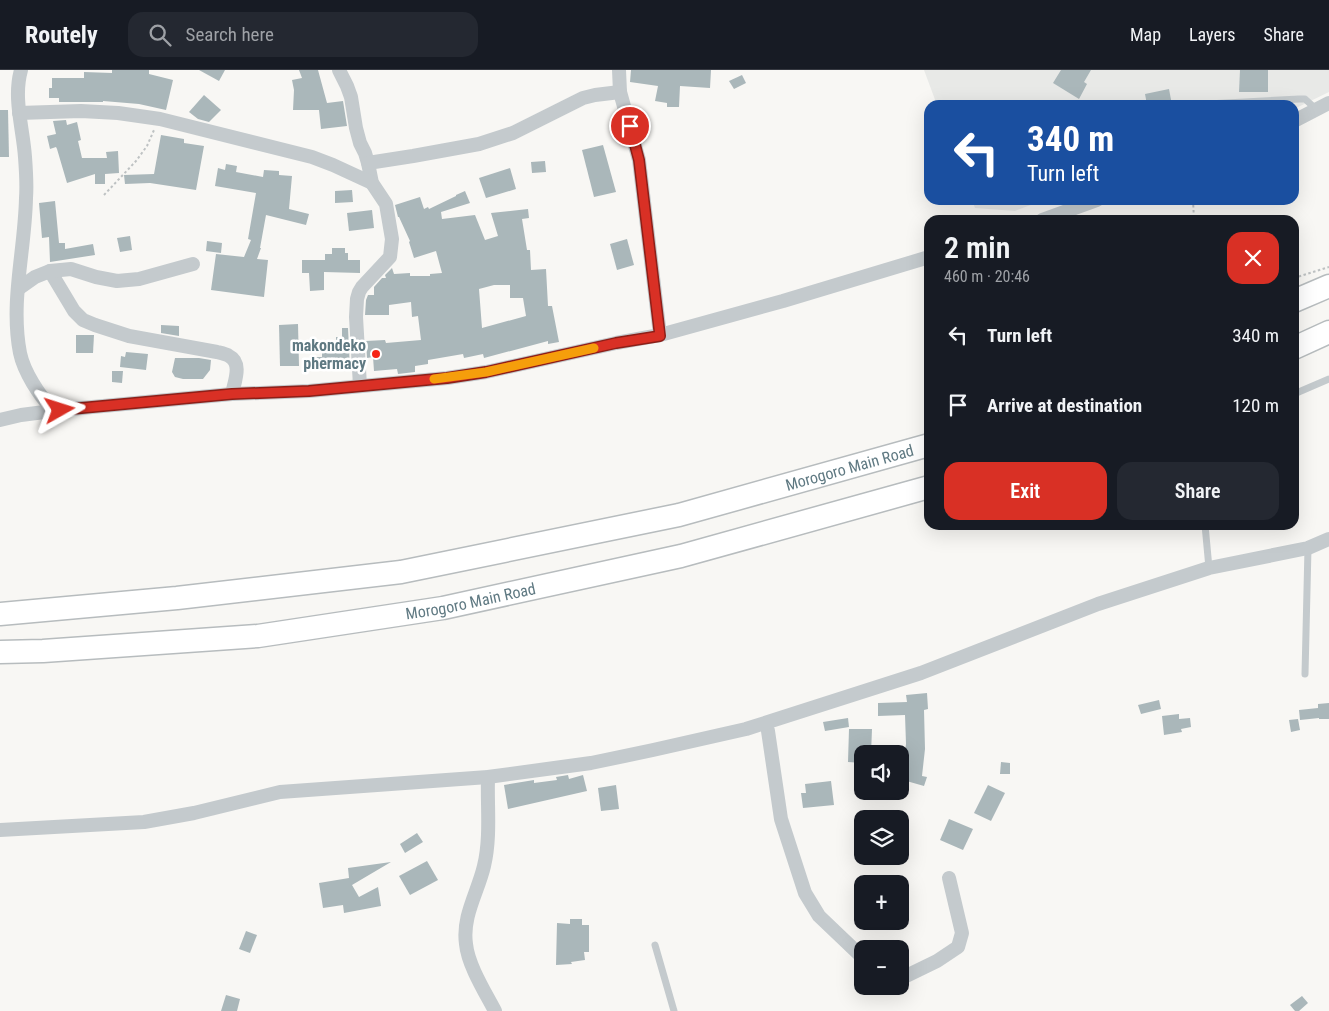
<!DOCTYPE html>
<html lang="en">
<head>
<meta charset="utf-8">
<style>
	:root { --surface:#171b24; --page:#242831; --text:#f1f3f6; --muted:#9ea1a6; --line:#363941; --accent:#d93025 }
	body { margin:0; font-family:"Roboto Condensed",sans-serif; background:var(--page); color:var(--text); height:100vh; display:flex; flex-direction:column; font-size:19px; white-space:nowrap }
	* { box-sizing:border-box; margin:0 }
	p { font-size:16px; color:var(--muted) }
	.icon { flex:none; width:28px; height:28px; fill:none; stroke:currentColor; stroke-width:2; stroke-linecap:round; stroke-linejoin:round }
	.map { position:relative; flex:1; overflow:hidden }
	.panel { position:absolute; left:924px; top:145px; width:375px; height:315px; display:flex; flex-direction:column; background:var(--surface); border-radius:15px; box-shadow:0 5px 20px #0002 }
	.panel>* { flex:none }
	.top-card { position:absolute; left:924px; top:30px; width:375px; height:105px; border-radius:15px; box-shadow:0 5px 20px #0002; background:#1a4fa0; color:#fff; overflow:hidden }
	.controls { position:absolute; left:854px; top:675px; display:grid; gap:10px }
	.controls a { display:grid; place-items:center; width:55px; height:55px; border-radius:10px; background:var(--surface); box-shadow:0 5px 20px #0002; font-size:25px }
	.pin { position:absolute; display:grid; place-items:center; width:42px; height:42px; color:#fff; margin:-21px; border:2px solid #fff; border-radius:50%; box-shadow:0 1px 5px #0007 }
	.me { position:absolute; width:55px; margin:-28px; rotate:84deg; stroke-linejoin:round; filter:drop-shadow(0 0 4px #0008) }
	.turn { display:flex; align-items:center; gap:18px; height:105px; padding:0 20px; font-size:22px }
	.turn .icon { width:65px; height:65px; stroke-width:2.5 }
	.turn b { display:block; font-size:35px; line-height:42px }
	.round { display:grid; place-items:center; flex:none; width:52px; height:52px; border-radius:15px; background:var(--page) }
	.head { display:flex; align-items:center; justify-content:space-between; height:85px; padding:0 20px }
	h1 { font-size:30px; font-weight:600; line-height:38px }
	.button { display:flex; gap:10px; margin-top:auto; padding:10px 20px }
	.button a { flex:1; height:58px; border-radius:15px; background:var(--accent); color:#fff; font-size:20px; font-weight:600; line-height:58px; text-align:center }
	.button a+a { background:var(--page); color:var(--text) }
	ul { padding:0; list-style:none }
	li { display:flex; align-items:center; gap:15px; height:70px; padding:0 20px }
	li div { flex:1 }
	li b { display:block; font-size:19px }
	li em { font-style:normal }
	header { display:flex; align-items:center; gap:30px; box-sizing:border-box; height:70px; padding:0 25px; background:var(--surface); border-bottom:1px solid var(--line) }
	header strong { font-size:24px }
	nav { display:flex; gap:28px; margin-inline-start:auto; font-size:18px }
	.search { width:350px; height:45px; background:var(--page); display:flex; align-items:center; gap:12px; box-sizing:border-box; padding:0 18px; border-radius:15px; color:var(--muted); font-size:19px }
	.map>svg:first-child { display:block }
	.built { fill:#e8e9e7 }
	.building { fill:#aab7ba; fill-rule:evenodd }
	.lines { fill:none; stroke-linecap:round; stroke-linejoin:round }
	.trunk-casing { stroke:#b7bcbe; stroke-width:25 }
	.path { stroke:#bec2c3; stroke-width:2; stroke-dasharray:2.5 2.5; stroke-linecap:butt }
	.service { stroke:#c4cacd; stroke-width:7 }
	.minor { stroke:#c4cacd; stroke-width:14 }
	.trunk { stroke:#fff; stroke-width:22 }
	.route-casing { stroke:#8d1f18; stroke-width:12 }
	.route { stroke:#d93025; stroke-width:9 }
	.slow { stroke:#f59e0b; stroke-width:9 }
	.poi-dot { fill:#f52416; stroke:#fff; stroke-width:2 }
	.labels { text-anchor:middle; stroke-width:5; stroke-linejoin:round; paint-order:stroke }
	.poi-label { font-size:16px; font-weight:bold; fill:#5f7982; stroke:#fff; text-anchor:end }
	.street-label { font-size:16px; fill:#5f7982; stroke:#fff }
</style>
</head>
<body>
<header>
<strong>Routely</strong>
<div class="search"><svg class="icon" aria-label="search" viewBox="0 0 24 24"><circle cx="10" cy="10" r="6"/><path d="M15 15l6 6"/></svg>Search here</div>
<nav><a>Map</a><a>Layers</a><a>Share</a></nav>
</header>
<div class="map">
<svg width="1329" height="941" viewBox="0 0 1329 941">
	<rect width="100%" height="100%" fill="#f8f7f4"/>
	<!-- built -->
	<g class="built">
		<path d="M924,0H1329V22L1294,39V35H937Z"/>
		<path d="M972,130H1044L1015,141L975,138Z"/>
	</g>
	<!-- building -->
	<g class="building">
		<path d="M112,0H149V4L173,10L166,40L139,34L103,31V32H59V28H49V18H52V8H84V2L112,3Z"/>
		<path d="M199,0H225L219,11Z"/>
		<path d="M299,0H318L327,33L343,31L347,56L321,59L319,40H293L294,20L292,10L302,8Z"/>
		<path d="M631,0H711L710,18L680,16L679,37H667V33L655,31L658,16L630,12Z"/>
		<path d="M1061,0H1091L1084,12L1087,14L1079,29L1053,13Z"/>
		<path d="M1240,0H1268V22H1239Z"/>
		<path d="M742,5L746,13L734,19L729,11Z"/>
		<path d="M1169,19L1172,35H1147L1145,24Z"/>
		<path d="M204,25L221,40L209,52L198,49L189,42Z"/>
		<path d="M0,40H8L9,87H0Z"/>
		<path d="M66,50L67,55L77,52L81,70L78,71L82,88H107L106,82L118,81L119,103L105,104V114H95V104L67,113L57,79L56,77L50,79L47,66L56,64L53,51Z"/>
		<path d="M161,65L184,69V73L204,76L196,120L150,113L125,114L124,105L154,104Z"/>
		<path d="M603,75L616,122L594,127L582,80Z"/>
		<path d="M545,91L546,102L532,103L531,92Z"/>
		<path d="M226,94L237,96L236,102L263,107L264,100L279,101V105L292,106L289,139L309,144L306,155L266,145L260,178H261L257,189L268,190L264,227L211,220L216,184L244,187L251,170L248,169L256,123L215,116L218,98L225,100Z"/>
		<path d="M510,98L516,119L486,128L479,108Z"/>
		<path d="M352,120L353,132L335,133V121Z"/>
		<path d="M465,121L470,133L441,142L442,149L475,145L485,170L498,166L491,143L528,139L529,148L522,149L527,180H530L531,200L546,199L548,236H552L559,272L548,274V271L484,288L483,284L464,288L463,284L428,290V294L415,296V302L398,304L397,299L374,301L373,287L367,288L366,271L385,270L386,273L421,270L418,246L412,247L411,232L389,235V245H365L366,230L368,225H374V217L382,208H386L385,205L392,198L394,204L410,203V206H430V204L442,203L436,181L414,188L409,172L410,171L399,147H398L395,135L420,127L424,139L428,137L429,139L456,126V125ZM494,215H510V228H523L526,246L482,258L479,219Z"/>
		<path d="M55,131L59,173H65V179L93,174L95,185L50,192L49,167L42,168L39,133Z"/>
		<path d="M372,140L374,158L349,161L347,143Z"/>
		<path d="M130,166L132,180L120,182L117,168Z"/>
		<path d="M627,169L634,195L617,200L610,174Z"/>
		<path d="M207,171L222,173L221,183L206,181Z"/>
		<path d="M332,178H345V183H348V190H360V203L324,202V220L310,221L309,203H302V190H325V184H332Z"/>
		<path d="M298,254L299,296H280L279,255Z"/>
		<path d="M161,255L179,256V266L161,263Z"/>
		<path d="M342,258H348L350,299L323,300V298H315V287H322V281H336V267H342Z"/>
		<path d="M76,265H94L93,283H76Z"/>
		<path d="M126,282L148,284L146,300L120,297L121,286L125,287Z"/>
		<path d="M175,288H199L211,290L210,300L203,309H183L175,307L172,302Z"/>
		<path d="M112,301H123L122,313L112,312Z"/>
		<path d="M927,623L928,639L924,640L925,679L922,706L927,707L924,716L903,710L905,700L900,701V682H905L906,674L905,645L878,646V633L907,632L906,625Z"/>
		<path d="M1159,630L1161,639L1141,644L1138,635Z"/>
		<path d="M1329,633V649H1319V648L1300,650L1299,640L1318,638V634Z"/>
		<path d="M1179,644V649L1190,648L1191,657L1181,659L1182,662L1164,665L1162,646Z"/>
		<path d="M848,648L849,657L825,661L823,652Z"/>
		<path d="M1298,649L1300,660L1291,662L1289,650Z"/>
		<path d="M849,659H872L871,684H862V693L848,692Z"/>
		<path d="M1001,692L1010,693V704H1000Z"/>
		<path d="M568,705L569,709L583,705L587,721L508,739L504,715L534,710V713L557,710L556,707Z"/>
		<path d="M831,711L834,735L803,738L801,723H806L805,714Z"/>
		<path d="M616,715L619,739L601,741L598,718Z"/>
		<path d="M988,715L1005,723L991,751L974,743Z"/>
		<path d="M949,749L973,759L963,780L940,770Z"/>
		<path d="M417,763L423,772L405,783L400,774Z"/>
		<path d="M427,791L438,810L410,825L399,806Z"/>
		<path d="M391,792L352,815L359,827L378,817L381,836L344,843L343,835L323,838L319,813L349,808L348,798Z"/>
		<path d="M570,849H582V855H589V882H584L585,890L571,892L572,894L556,895L557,853L570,854Z"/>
		<path d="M246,861L257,865L250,883L239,879Z"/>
		<path d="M226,925L240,929L237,941H221Z"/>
		<path d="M1302,926L1308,933L1299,941H1295L1290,935Z"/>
	</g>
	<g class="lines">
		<!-- trunk casing -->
		<g class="trunk-casing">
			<g id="trunk">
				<path d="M1294,231L1329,216"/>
				<path d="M1294,278L1329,262"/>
				<path id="s1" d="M0,544L177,528L401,502L679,445L929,375"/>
				<path id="s2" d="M0,582L43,581L258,566L443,538L681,486L929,417"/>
			</g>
		</g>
		<!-- path -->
		<g class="path">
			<path d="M104,125L136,91L147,76L154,60"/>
			<path d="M1193,130L1194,150"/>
			<path d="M1294,208L1329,197"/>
		</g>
		<!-- service -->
		<g class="service">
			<path d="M1189,35L1299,29H1305L1317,40"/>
			<path d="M1294,324L1329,309"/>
			<path d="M1205,455L1209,498"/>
			<path d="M1305,604L1308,478"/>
			<path d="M655,875L674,941"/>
		</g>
		<!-- minor -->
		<g class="minor">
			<path d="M21,0C13,28 23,58 25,87C26,100 27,115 26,128C25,180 10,232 20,283C24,302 39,325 52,339L60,340"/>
			<path d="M339,0L347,16L351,27L356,58L360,73L365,83L368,93L372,113L386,134L392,169L390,187L362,217L359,222L357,229L356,247L360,316"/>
			<path d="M619,0L620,22L639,90L660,265"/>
			<path d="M19,43L81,41L118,43L160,49L312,87L333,95L372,113"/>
			<path d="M1294,51L1329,33"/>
			<path d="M368,93L413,86L479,74L513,63L583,28L595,25L620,22"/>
			<path d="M1042,150L1097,130"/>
			<path d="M50,201L74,241L83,250L95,255L129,266L217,282C221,283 226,284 229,286C243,293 234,313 232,324"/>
			<path d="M18,219L35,207L50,201L71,199L96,207L117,211L139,209L193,194"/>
			<path d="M0,350L21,345L60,340L232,324L309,321L447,308L486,302L616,273L660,265L783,231L929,187"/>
			<path d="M768,661L781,749L805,823L819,846L862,887"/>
			<path d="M488,707C487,736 491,767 484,796C478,822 462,846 466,874C468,895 485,922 495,941"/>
			<path d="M0,760L144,752L194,743L280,722L488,707L591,693L653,680L746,659L921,603L1098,534L1209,498L1308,478L1329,469"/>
			<path d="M900,909L937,891L958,877L962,863L949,808"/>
		</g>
		<!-- trunk -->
		<use href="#trunk" class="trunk"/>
	</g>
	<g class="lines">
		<!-- route casing -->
		<g class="route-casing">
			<path id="route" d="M60,340L232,324L309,321L447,308L486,302L616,273L660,266L639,90L630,56"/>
		</g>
		<!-- route -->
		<use href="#route" class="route"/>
		<!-- slow -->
		<path class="slow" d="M434,309L486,302L594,278"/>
	</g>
	<!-- markers -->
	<circle class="poi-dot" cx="376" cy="284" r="5"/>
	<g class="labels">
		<!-- poi labels -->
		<g class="poi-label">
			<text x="366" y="281">makondeko<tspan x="366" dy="18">phermacy</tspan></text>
		</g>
		<!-- street labels -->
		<g class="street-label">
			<text dy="6" stroke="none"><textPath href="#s1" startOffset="864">Morogoro Main Road</textPath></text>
			<text dy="6" stroke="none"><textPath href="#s2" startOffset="474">Morogoro Main Road</textPath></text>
		</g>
	</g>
</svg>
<div class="controls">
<a><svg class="icon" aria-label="sound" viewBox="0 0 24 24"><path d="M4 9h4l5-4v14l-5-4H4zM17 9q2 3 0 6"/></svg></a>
<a><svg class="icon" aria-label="layers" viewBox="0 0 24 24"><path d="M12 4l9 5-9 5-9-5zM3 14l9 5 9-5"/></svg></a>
<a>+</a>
<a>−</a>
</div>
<div class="pin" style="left:630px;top:56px;background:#d93025"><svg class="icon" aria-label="arrive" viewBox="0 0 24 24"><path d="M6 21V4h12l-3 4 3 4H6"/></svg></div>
<svg class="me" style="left:60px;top:340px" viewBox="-20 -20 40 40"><path d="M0-17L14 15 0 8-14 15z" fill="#d93025" stroke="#fff" stroke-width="4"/></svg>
<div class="top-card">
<div class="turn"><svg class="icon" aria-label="left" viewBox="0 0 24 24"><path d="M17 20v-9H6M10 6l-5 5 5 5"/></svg><div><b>340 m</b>Turn left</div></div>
</div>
<section class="panel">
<div class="head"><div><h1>2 min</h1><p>460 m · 20:46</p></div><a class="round" style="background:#d93025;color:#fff"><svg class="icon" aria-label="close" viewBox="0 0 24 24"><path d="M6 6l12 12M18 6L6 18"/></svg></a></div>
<ul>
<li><svg class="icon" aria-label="left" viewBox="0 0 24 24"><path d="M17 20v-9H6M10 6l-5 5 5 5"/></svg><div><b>Turn left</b></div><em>340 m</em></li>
<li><svg class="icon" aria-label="arrive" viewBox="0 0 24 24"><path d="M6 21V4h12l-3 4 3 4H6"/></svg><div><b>Arrive at destination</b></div><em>120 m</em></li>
</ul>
<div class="button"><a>Exit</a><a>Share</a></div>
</section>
</div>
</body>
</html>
